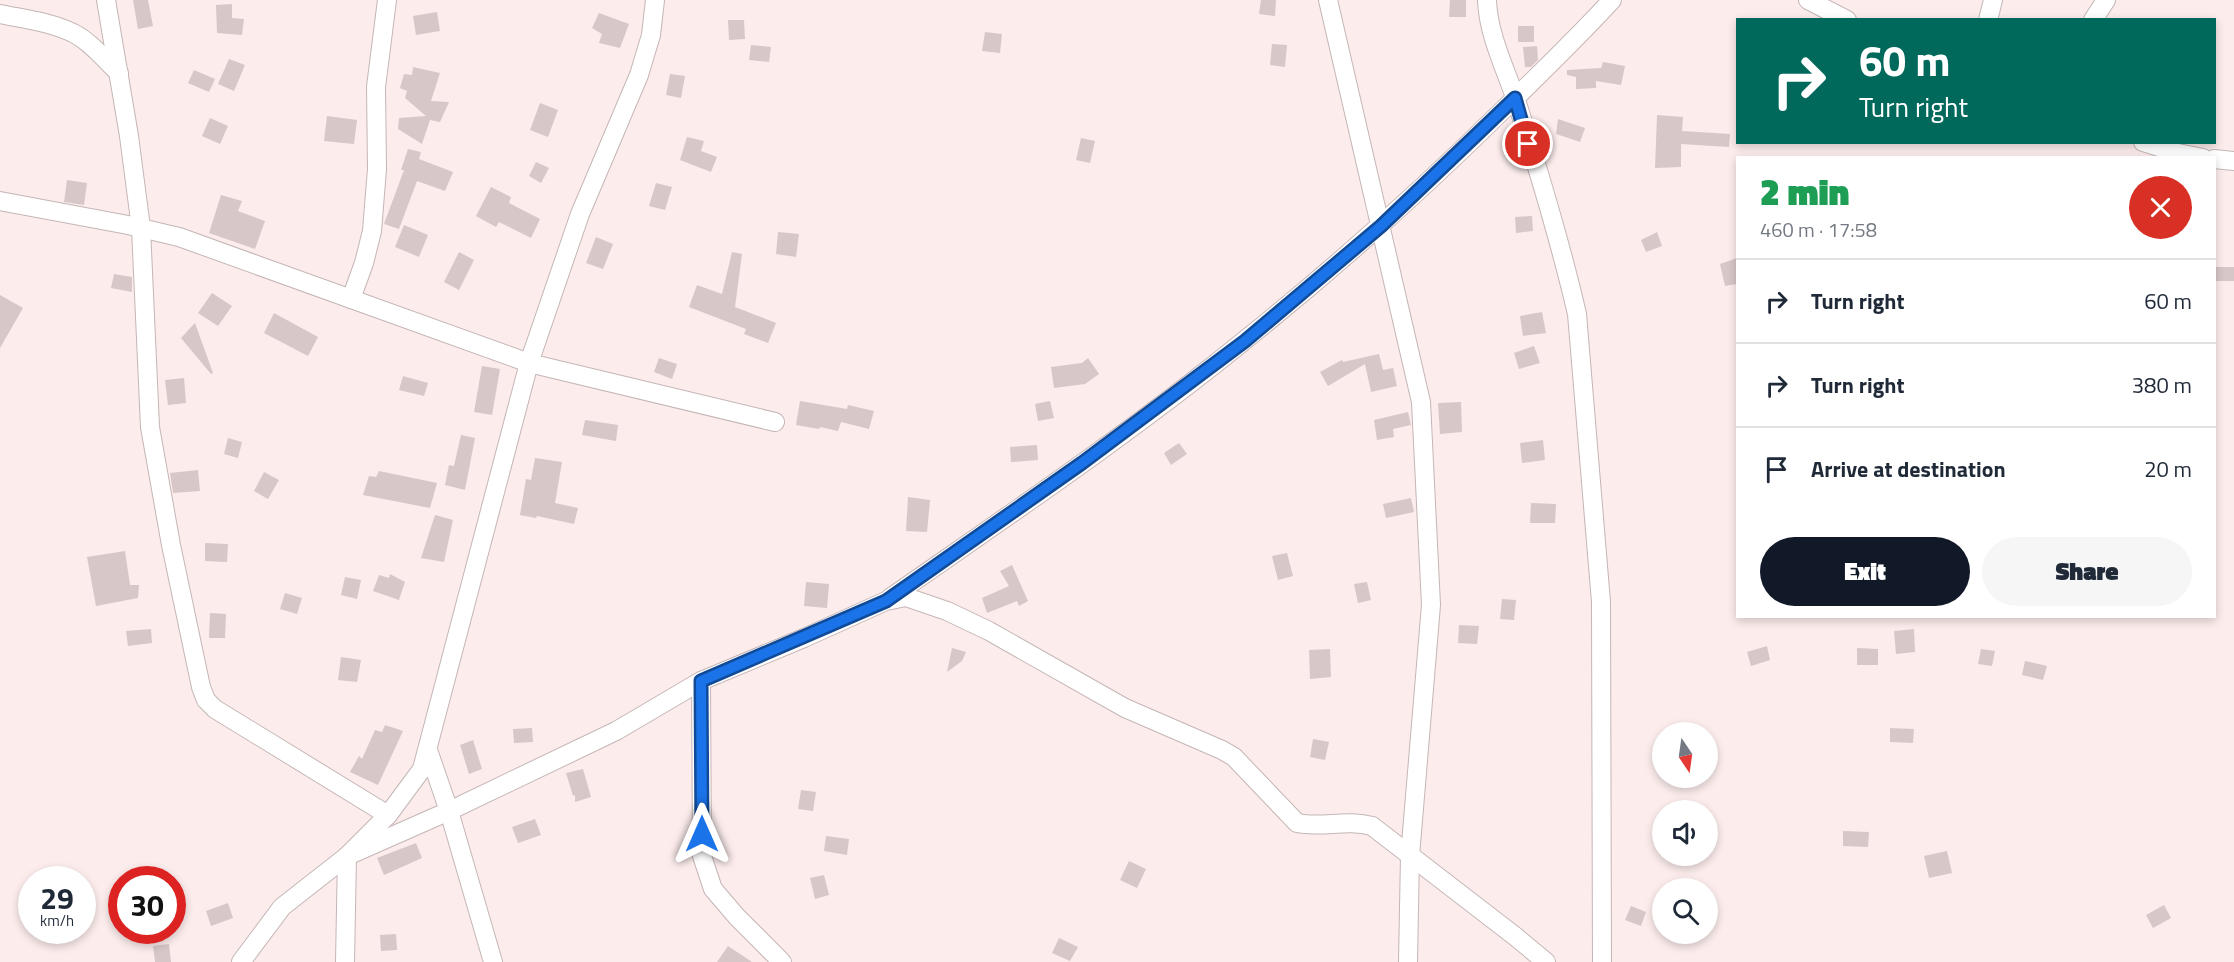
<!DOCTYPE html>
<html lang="en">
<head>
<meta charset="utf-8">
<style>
	:root { --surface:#fff; --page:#f6f6f7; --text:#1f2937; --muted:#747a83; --line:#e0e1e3; --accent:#111827 }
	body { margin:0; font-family:"Titillium Web",sans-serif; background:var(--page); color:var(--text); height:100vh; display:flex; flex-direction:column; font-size:22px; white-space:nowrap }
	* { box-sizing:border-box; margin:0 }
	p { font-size:20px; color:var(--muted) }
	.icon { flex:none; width:33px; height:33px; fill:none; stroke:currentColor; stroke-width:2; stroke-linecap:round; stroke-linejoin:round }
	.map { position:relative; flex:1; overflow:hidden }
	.side { position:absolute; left:1736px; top:156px; width:480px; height:462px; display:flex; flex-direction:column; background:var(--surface); border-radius:0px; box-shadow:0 3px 9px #0003 }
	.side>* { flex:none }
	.guide { position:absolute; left:1736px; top:18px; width:480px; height:126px; border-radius:0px; box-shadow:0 3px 9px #0003; background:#00695c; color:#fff; overflow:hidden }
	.needle { width:39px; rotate:167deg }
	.fabs { position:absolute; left:1652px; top:722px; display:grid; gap:12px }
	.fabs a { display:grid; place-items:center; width:66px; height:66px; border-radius:50%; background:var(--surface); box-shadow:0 3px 9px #0003; font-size:30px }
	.speed { position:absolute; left:18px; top:866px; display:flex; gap:12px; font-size:30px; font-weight:700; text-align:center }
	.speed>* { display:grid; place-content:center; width:78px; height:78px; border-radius:50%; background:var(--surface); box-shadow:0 3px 9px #0003; line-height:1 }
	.speed small { font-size:15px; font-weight:400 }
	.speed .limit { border:9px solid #d22; background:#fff; color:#111 }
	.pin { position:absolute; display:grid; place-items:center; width:51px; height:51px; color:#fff; margin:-26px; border:3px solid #fff; border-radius:50%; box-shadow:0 2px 6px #0007 }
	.me { position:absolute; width:66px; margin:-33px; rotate:0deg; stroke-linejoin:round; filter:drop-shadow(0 0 4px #0008) }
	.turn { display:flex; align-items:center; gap:21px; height:126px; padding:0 24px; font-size:27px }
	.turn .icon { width:78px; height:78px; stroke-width:2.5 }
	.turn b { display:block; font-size:42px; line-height:51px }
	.round { display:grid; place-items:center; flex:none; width:63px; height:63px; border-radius:32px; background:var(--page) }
	.overview { display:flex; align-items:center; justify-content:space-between; height:102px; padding:0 24px }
	h1 { font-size:36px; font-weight:800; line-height:45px; color:#1e9e55 }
	.action { display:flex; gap:12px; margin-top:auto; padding:12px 24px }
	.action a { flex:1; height:69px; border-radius:36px; background:var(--accent); color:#fff; font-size:24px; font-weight:800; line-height:69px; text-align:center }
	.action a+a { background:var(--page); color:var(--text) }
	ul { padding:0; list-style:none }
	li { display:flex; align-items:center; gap:18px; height:84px; padding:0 24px; border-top:2px solid var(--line) }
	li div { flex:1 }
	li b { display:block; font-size:22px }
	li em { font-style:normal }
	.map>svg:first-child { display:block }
	.building { fill:#d7c7c8 }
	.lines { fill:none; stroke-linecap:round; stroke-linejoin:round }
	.minor-casing { stroke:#c5b6b6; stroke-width:20 }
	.minor { stroke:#fff; stroke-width:18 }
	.route-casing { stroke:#114b97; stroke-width:15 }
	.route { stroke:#1a73e8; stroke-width:10 }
</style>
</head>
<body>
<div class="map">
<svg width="2234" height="962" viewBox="0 0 2234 962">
	<rect width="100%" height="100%" fill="#fcecec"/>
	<!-- building -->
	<g class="building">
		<path d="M133,0H148L153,26L138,29Z"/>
		<path d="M1261,0H1276L1275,16L1259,14Z"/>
		<path d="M1450,0H1466V17H1449Z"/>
		<path d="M232,4V18L244,19L242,35L217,33L216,5Z"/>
		<path d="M437,12L440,31L416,35L413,16Z"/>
		<path d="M599,13L629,24L620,48L599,43L602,34L592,28Z"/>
		<path d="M728,20H744L745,39L729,40Z"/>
		<rect x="1518" y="26" width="16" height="16"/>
		<path d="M985,32L1002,34L1000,53L982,51Z"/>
		<path d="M1272,44L1287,45L1285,67L1270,65Z"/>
		<path d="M751,45L771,47L769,62L749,60Z"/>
		<path d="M1537,46L1538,60L1531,67H1525L1523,47Z"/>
		<path d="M229,59L245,65L234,91L218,84Z"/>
		<path d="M1603,62L1625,66L1621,85L1596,81V88L1576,89V77L1567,75V70L1601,68Z"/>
		<path d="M413,67L440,73L431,101L449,102L440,122L430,120L422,144L398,129L399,118L426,116L405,98L407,91L400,88L404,74L412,75Z"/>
		<path d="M194,70L215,79L209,92L188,83Z"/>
		<path d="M670,74L685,76L681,98L666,95Z"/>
		<path d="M540,103L558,110L548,137L530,130Z"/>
		<path d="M1657,115L1683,117L1682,131L1730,134L1729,147L1681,144V167L1655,168Z"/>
		<path d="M327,116L357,120L354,144L324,141Z"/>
		<path d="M210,118L228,126L220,144L202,136Z"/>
		<path d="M1558,119L1585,128L1580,142L1556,134Z"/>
		<path d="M687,137L704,141L701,151L717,157L711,172L680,160Z"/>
		<path d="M1081,138L1095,141L1090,163L1076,160Z"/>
		<path d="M408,149L421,152L419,159L453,172L445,191L417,181L399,229L384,224L404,170H401Z"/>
		<path d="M536,162L549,168L541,183L529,176Z"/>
		<path d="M67,180L87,183L84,205L64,202Z"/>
		<path d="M656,183L672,187L665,210L649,206Z"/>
		<path d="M491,187L511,197L509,203L540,219L531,238L499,222L496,227L476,216Z"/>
		<path d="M221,195L242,201L238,211L265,221L255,249L209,233Z"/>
		<path d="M1532,216L1533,231L1516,233L1515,217Z"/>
		<path d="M404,225L428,235L419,257L395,247Z"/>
		<path d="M778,232L799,234L796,257L776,254Z"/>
		<path d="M1657,232L1662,246L1646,252L1641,240Z"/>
		<path d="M596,237L613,244L603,269L586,263Z"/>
		<path d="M459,252L474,260L459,290L444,282Z"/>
		<path d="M732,252L742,254L735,307L776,323L768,343L744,334L746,329L689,307L697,285L722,294Z"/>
		<path d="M1737,258V284L1725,286L1720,264Z"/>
		<path d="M2216,267H2234V281H2215Z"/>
		<path d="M114,274L132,277V292L111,288Z"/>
		<path d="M212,293L232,306L218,326L198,313Z"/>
		<path d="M0,295L23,308L0,348Z"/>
		<path d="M1542,312L1546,333L1523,336L1520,316Z"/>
		<path d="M274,313L318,337L308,356L264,333Z"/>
		<path d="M195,323L213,373L211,374L181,338Z"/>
		<path d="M1534,346L1540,363L1519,369L1514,353Z"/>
		<path d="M1379,354L1383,370L1393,368L1397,386L1371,392L1365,364L1328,386L1320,372L1342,360L1343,362Z"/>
		<path d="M659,358L677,364L672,379L654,372Z"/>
		<path d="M1088,358L1099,374L1085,384L1054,388L1051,367L1082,363Z"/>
		<path d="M482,366L500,369L492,415L474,412Z"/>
		<path d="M403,376L428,383L424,396L399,390Z"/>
		<path d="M184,378L186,403L168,405L165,380Z"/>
		<path d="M800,401L847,409L848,405L874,411L869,429L841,422L838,431L820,427L819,429L796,425Z"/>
		<path d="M1050,401L1054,418L1038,421L1035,404Z"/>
		<path d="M1461,402L1462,432L1440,434L1438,403Z"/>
		<path d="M1408,412L1411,425L1393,429L1394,437L1377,440L1374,420Z"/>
		<path d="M585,420L618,425L616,441L582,435Z"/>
		<path d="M461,435L475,438L465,490L445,485L449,465L454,466Z"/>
		<path d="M228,438L242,442L238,458L224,454Z"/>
		<path d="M1543,440L1545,460L1522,463L1520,443Z"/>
		<path d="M1179,443L1187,454L1171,465L1164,453Z"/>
		<path d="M1037,445L1038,460L1011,462L1010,447Z"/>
		<path d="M535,458L562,462L555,503L578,508L574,524L537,516L536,518L520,515L526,479L531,480Z"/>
		<path d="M198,470L200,491L173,493L170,473Z"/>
		<path d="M379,471L437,483L430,508L363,495L369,476L376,477Z"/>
		<path d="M264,472L279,480L268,499L254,491Z"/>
		<path d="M908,497L930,500L927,532L906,531Z"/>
		<path d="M1411,498L1414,512L1386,518L1383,504Z"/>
		<path d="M1531,503L1556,504L1555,523H1530Z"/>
		<path d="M435,515L453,520L444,562L421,558Z"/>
		<path d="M205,543L228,544L227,562L205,561Z"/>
		<path d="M125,551L130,585H139L138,598L96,606L87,557Z"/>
		<path d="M1287,553L1293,576L1278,580L1272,556Z"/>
		<path d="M1012,565L1028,601L1019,606L1017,601L987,613L982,598L1009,586L1000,571Z"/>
		<path d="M390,574L405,582L399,600L373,591L379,575L389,578Z"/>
		<path d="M345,577L361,580L357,599L341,595Z"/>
		<path d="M806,582L829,584L827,608L804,606Z"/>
		<path d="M1367,582L1371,600L1358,603L1354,584Z"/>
		<path d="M285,593L302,598L297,614L280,609Z"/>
		<path d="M1502,599L1516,600L1514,620L1500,619Z"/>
		<path d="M210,613L226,614L225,638H209Z"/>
		<path d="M1459,625L1479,626L1477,644L1458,643Z"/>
		<path d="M151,629L152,643L128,646L126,631Z"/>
		<path d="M1914,629L1915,652L1896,654L1894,631Z"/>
		<path d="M1767,646L1770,660L1751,666L1747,652Z"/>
		<path d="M952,648L966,652L962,661L947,672Z"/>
		<path d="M1857,648L1878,649V665H1857Z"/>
		<path d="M1330,649L1331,677L1310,679L1309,650Z"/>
		<path d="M1981,649L1995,651L1992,666L1978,664Z"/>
		<path d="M341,657L361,660L357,682L338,680Z"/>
		<path d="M2025,661L2047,666L2043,680L2022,675Z"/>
		<path d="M385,725L403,731L378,785L350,772L359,756L362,759L375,730L382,732Z"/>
		<path d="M532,728L533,742L514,743L513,729Z"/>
		<path d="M1890,728L1914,729L1913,743L1890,742Z"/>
		<path d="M1313,739L1329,742L1325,760L1310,757Z"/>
		<path d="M473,740L482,769L469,774L460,745Z"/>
		<path d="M583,769L591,797L575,802V795L573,796L566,773Z"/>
		<path d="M801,790L816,792L813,811L798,809Z"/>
		<path d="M535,819L541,835L518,843L512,827Z"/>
		<path d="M1843,831L1869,832L1868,847L1843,846Z"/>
		<path d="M826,836L849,839L847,855L824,851Z"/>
		<path d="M416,843L422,858L384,875L377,858Z"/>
		<path d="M1947,851L1952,873L1929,878L1924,856Z"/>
		<path d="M1129,861L1146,869L1137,888L1120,880Z"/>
		<path d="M824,875L829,895L815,899L810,878Z"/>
		<path d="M228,903L233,918L211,926L206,911Z"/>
		<path d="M2164,905L2171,918L2153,928L2146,915Z"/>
		<path d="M1631,906L1646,912L1641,926L1625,920Z"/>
		<path d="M396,934L397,950L381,951L380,935Z"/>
		<path d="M1059,938L1078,947L1070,961L1052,953Z"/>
		<path d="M169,944L171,962H155L153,946Z"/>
		<path d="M728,946L752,962H717Z"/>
	</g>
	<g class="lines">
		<!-- minor casing -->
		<g class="minor-casing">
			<g id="minor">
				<path d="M106,0L129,136L141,228L150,427L171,545L201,687L206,700L215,709L388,815"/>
				<path d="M1328,0L1421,402L1431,605L1410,856L1408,962"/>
				<path d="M1487,0C1488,33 1504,66 1515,97C1538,168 1560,241 1577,314L1601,602L1602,962"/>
				<path d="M1808,0L1847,20"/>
				<path d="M0,14C24,19 51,22 73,33C90,41 105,60 119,73"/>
				<path d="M1988,20L1993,0"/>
				<path d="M2093,20L2106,0"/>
				<path d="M2143,142L2178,153L2203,158"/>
				<path d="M2214,159L2234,161"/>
				<path d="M0,201L128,225L179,237L529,363L775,422"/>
				<path d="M351,299L364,263L372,231L377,169L376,87L387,0"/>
				<path d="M890,598C1009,515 1132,432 1245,340C1336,267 1423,189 1506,107C1542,72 1578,37 1612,0"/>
				<path d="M701,681L702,856L713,889L737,917L782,962"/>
				<path d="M428,750L449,811L493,962"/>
				<path d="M241,962L282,907L347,856L449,811L616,731L701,681L804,638L886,601L906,597L947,611L989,631L1125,708L1222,750L1234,757L1297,823C1322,828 1347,819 1372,826L1516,937L1546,962"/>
				<path d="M345,962L347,856L388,815L422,769L529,363L580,214L639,75L651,35L655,0"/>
			</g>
		</g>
		<!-- minor -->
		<use href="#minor" class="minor"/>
	</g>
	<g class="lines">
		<!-- route casing -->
		<g class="route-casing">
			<path id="route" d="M702,834L701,681L886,601L1082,463L1245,341L1381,226L1515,98L1528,144"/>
		</g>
		<!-- route -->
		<use href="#route" class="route"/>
	</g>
</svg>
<div class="fabs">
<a><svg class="needle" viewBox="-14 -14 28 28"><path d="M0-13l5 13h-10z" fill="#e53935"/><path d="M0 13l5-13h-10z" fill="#747a83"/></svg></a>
<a><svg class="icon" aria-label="sound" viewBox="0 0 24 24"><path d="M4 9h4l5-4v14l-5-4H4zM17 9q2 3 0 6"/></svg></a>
<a><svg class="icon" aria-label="search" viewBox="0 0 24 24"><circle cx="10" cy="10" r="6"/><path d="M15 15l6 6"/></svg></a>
</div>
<div class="speed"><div>29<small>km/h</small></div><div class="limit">30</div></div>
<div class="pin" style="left:1528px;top:144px;background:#d93025"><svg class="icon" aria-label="arrive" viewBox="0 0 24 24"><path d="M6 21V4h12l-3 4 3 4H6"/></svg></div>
<svg class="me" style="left:702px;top:834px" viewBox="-20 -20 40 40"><path d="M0-17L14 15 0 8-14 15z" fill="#1a73e8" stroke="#fff" stroke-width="4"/></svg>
<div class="guide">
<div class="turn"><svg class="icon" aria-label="right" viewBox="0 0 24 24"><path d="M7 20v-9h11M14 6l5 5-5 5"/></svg><div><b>60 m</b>Turn right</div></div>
</div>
<section class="side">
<div class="overview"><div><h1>2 min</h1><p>460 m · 17:58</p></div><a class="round" style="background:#d93025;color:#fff"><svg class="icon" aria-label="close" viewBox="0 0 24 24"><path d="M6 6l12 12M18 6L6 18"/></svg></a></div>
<ul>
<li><svg class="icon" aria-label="right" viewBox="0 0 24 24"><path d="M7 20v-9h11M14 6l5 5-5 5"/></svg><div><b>Turn right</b></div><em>60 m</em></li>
<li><svg class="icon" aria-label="right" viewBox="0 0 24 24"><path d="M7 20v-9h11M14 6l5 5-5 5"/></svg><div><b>Turn right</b></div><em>380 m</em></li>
<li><svg class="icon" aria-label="arrive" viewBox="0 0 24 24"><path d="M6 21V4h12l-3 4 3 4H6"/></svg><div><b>Arrive at destination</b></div><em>20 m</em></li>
</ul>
<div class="action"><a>Exit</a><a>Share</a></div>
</section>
</div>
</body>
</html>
